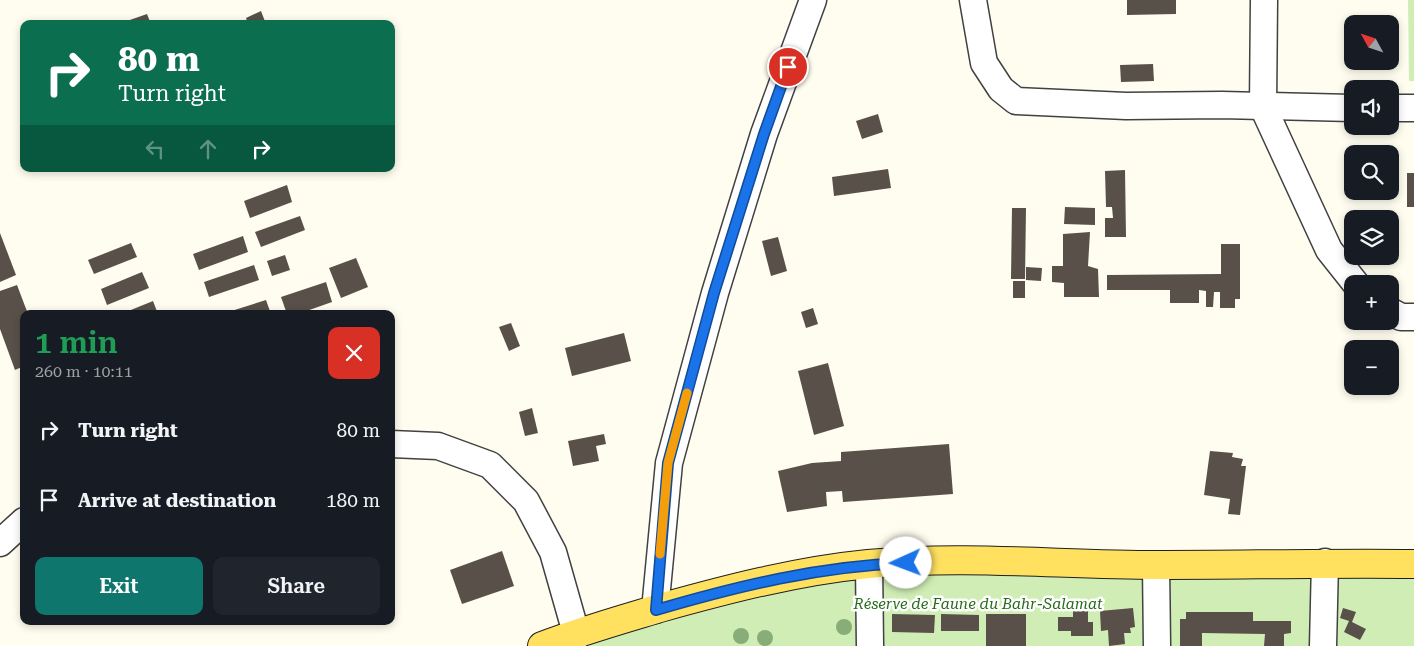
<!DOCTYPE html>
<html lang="en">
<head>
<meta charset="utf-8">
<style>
	:root { --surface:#171b24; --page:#20242c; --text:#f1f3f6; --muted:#9ea1a6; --accent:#0f766e }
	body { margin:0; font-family:"Roboto Serif",serif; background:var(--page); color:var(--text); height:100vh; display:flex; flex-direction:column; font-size:19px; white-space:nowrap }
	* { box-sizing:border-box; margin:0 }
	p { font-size:16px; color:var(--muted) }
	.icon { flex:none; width:28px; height:28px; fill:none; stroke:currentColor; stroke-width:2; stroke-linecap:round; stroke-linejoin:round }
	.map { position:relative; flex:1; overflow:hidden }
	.panel { position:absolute; left:20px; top:310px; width:375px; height:315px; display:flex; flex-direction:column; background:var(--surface); border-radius:10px; box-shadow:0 2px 8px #0003 }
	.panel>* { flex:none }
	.banner { position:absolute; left:20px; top:20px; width:375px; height:152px; border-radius:10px; box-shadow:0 2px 8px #0003; background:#0b6e4f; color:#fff; overflow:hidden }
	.needle { width:32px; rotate:310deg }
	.fabs { position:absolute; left:1344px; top:15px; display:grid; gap:10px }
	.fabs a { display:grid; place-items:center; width:55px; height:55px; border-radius:10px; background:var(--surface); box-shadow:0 2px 8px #0003; font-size:25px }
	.pin { position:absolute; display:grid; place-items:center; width:42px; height:42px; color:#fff; margin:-21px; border:2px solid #fff; border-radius:50%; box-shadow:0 1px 5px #0007 }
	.me { position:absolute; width:55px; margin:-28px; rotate:268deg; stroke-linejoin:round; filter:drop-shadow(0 0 4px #0008) }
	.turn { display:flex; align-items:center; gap:18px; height:105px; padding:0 15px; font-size:22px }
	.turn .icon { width:65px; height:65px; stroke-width:2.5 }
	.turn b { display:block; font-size:35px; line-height:42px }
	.lanes { display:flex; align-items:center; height:48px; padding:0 15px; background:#0003; justify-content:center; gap:25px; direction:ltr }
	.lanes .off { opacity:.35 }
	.round { display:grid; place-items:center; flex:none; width:52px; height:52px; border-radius:10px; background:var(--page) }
	.head { display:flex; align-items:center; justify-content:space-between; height:85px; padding:0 15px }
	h1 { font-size:30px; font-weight:600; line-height:38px; color:#1e9e55 }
	.cta { display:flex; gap:10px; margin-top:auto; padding:10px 15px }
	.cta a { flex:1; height:58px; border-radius:10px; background:var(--accent); color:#fff; font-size:20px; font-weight:600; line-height:58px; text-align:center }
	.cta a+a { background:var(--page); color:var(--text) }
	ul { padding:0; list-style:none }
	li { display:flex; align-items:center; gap:15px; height:70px; padding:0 15px }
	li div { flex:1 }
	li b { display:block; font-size:19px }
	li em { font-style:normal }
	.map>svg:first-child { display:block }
	.green { fill:#cfedb5 }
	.building { fill:#585049 }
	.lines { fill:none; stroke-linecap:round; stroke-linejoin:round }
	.minor-casing { stroke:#414141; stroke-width:29 }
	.major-casing { stroke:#1f1f1f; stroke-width:30 }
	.minor { stroke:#fff; stroke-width:26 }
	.major { stroke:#ffe05f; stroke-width:28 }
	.tree { fill:#88ad79 }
	.route-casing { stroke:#114b97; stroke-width:12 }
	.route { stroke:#1a73e8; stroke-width:9 }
	.slow { stroke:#f59e0b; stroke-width:9 }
	.labels { text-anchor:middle; stroke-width:5; stroke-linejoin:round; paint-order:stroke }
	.park-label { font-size:15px; font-style:italic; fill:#266b19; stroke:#fff }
</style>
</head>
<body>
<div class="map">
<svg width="1414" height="646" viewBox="0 0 1414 646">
	<rect width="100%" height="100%" fill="#fffdef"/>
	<!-- green -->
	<g class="green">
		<path d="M1408,0H1414V81H1409Z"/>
		<path d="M1414,564V646H542L791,575Z"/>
	</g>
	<!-- building -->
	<g class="building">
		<path d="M1127,0H1176V14L1127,15Z"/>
		<path d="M261,11L266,24H248L246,18Z"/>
		<path d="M147,14L151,24H128L127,21Z"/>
		<path d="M1153,64L1154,81L1121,82L1120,65Z"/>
		<path d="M878,114L883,132L862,139L856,121Z"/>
		<path d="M888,169L891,188L834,196L832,177Z"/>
		<path d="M1125,170L1126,237H1105V218H1113L1112,207H1106L1105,171Z"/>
		<rect x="1407" y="173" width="7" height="34"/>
		<path d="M287,185L292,202L250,218L244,201Z"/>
		<path d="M1065,207L1095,208V225L1064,224Z"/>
		<path d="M1012,208H1026L1025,279H1011Z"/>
		<path d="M300,216L305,230L261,247L255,232Z"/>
		<path d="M1090,232L1088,266L1098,269L1099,297H1064V283L1052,282V266H1063V234Z"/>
		<path d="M0,233L16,275L0,282Z"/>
		<path d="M243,236L248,252L199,270L193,254Z"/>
		<path d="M778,237L787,271L771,276L762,241Z"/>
		<path d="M131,243L137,257L94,274L88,260Z"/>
		<path d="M1221,244H1240V299H1235V308H1220V292H1214L1213,307H1206V291L1199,290V303H1170V290H1107V275L1221,274Z"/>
		<path d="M285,255L290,270L272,276L267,261Z"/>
		<path d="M356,258L368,287L341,298L329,268Z"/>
		<path d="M254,265L259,280L209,297L204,282Z"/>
		<path d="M1026,267L1042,268L1041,281L1026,280Z"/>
		<path d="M142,272L149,288L107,305L101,289Z"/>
		<rect x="1013" y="281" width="12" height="17"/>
		<path d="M326,282L332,302L298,314H287L281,297Z"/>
		<path d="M17,285L28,314H24V366L15,370L0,329V291Z"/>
		<path d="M266,300L271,314H225V313Z"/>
		<path d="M153,301L158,314H121Z"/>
		<path d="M813,308L818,324L806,328L801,312Z"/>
		<path d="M511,323L520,346L509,351L499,327Z"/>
		<path d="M624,333L631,361L572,376L565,348Z"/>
		<path d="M828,363L844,426L814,435L798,371Z"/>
		<path d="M532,408L538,433L525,436L519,412Z"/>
		<path d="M604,434L606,444L596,446L599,461L573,466L568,441Z"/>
		<path d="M949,444L953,494L843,502L842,491L826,492L827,506L787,512L778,471L812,463L841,461V452Z"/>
		<path d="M1210,451L1233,453L1232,457L1243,459L1241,466H1246L1240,515L1228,514L1230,499L1204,495Z"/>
		<path d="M502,551L514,586L462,604L450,570Z"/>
		<path d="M1133,608L1135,627L1130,628L1131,633H1124L1125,644L1109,646L1108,630L1101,631L1100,611Z"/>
		<path d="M1343,608L1356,612L1352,622L1366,629L1360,640L1344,632L1349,621L1340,618Z"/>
		<path d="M1073,610H1088V622H1093V636H1071V631H1058V617H1073Z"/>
		<path d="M1186,612H1253V621H1291V633L1284,634V646H1264L1265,634L1202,633V646H1180V619H1186Z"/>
		<path d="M892,614L935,615L934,633L892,632Z"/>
		<path d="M941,614L979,615V631H941Z"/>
		<rect x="986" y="614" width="40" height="32"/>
	</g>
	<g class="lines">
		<!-- minor casing -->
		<g class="minor-casing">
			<g id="minor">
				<path d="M973,0L984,63L1001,89L1016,101L1126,106L1222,105L1352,108"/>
				<path d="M1264,0L1263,107L1329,250L1356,284"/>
				<path d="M1390,108H1414"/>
				<path d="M1390,311L1401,317H1414"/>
				<path d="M391,444L438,446L490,465L526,501L553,552L576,633L572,646"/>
				<path d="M0,543L24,521"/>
				<path d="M869,564L870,646"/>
				<path d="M1156,565L1157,646"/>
				<path d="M655,610L669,463L715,293L764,134L813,0"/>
				<path d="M1323,646L1325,562"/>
			</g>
		</g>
		<!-- major casing -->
		<g class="major-casing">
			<path id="major" d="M542,646C581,631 620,620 660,608C728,589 797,571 868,564C964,555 1061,565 1157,565C1242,565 1328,563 1414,564"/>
		</g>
		<!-- minor -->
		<use href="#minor" class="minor"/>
		<!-- major -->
		<use href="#major" class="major"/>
	</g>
	<!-- trees -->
	<g class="tree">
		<circle cx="844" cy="627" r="8"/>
		<circle cx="741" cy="636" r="8"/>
		<circle cx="765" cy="638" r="8"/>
	</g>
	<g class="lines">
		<!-- route casing -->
		<g class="route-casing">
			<path id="route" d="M788,67L764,134L714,293L668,463L656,610C738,586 820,566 906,563"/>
		</g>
		<!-- route -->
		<use href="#route" class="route"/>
		<!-- slow -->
		<path class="slow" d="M660,554L668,463L687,393"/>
	</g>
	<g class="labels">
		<!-- park labels -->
		<g class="park-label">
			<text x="978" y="609">Réserve de Faune du Bahr-Salamat</text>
		</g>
	</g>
</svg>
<div class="fabs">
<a><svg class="needle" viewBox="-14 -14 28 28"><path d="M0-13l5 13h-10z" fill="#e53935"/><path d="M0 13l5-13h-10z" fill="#9ea1a6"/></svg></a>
<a><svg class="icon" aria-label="sound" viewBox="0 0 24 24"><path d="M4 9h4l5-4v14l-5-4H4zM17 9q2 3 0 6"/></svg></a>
<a><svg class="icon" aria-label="search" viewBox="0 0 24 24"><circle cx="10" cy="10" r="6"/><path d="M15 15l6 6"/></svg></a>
<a><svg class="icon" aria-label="layers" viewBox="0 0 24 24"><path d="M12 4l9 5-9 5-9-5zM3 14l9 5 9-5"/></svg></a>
<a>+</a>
<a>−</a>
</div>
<div class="pin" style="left:788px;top:67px;background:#d93025"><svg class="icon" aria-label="arrive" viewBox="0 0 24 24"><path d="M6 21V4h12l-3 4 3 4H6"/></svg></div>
<svg class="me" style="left:906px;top:563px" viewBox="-20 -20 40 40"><circle r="19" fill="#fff"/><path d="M0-13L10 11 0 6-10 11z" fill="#1a73e8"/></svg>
<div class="banner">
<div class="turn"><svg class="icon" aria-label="right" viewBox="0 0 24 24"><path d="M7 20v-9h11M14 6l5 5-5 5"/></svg><div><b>80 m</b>Turn right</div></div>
<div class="lanes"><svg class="icon off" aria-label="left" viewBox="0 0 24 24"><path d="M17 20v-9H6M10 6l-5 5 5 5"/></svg><svg class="icon off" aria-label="ahead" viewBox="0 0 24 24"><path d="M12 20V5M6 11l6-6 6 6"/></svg><svg class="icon" aria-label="right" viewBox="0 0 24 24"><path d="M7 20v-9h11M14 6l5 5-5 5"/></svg></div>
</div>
<section class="panel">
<div class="head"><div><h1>1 min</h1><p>260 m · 10:11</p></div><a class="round" style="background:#d93025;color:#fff"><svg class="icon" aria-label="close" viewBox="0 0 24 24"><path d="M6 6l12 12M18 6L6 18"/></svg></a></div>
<ul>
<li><svg class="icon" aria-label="right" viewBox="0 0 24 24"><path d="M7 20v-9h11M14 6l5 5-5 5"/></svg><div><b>Turn right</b></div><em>80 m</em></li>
<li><svg class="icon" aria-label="arrive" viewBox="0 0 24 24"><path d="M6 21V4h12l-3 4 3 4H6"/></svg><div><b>Arrive at destination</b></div><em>180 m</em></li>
</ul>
<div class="cta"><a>Exit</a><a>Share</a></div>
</section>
</div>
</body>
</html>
